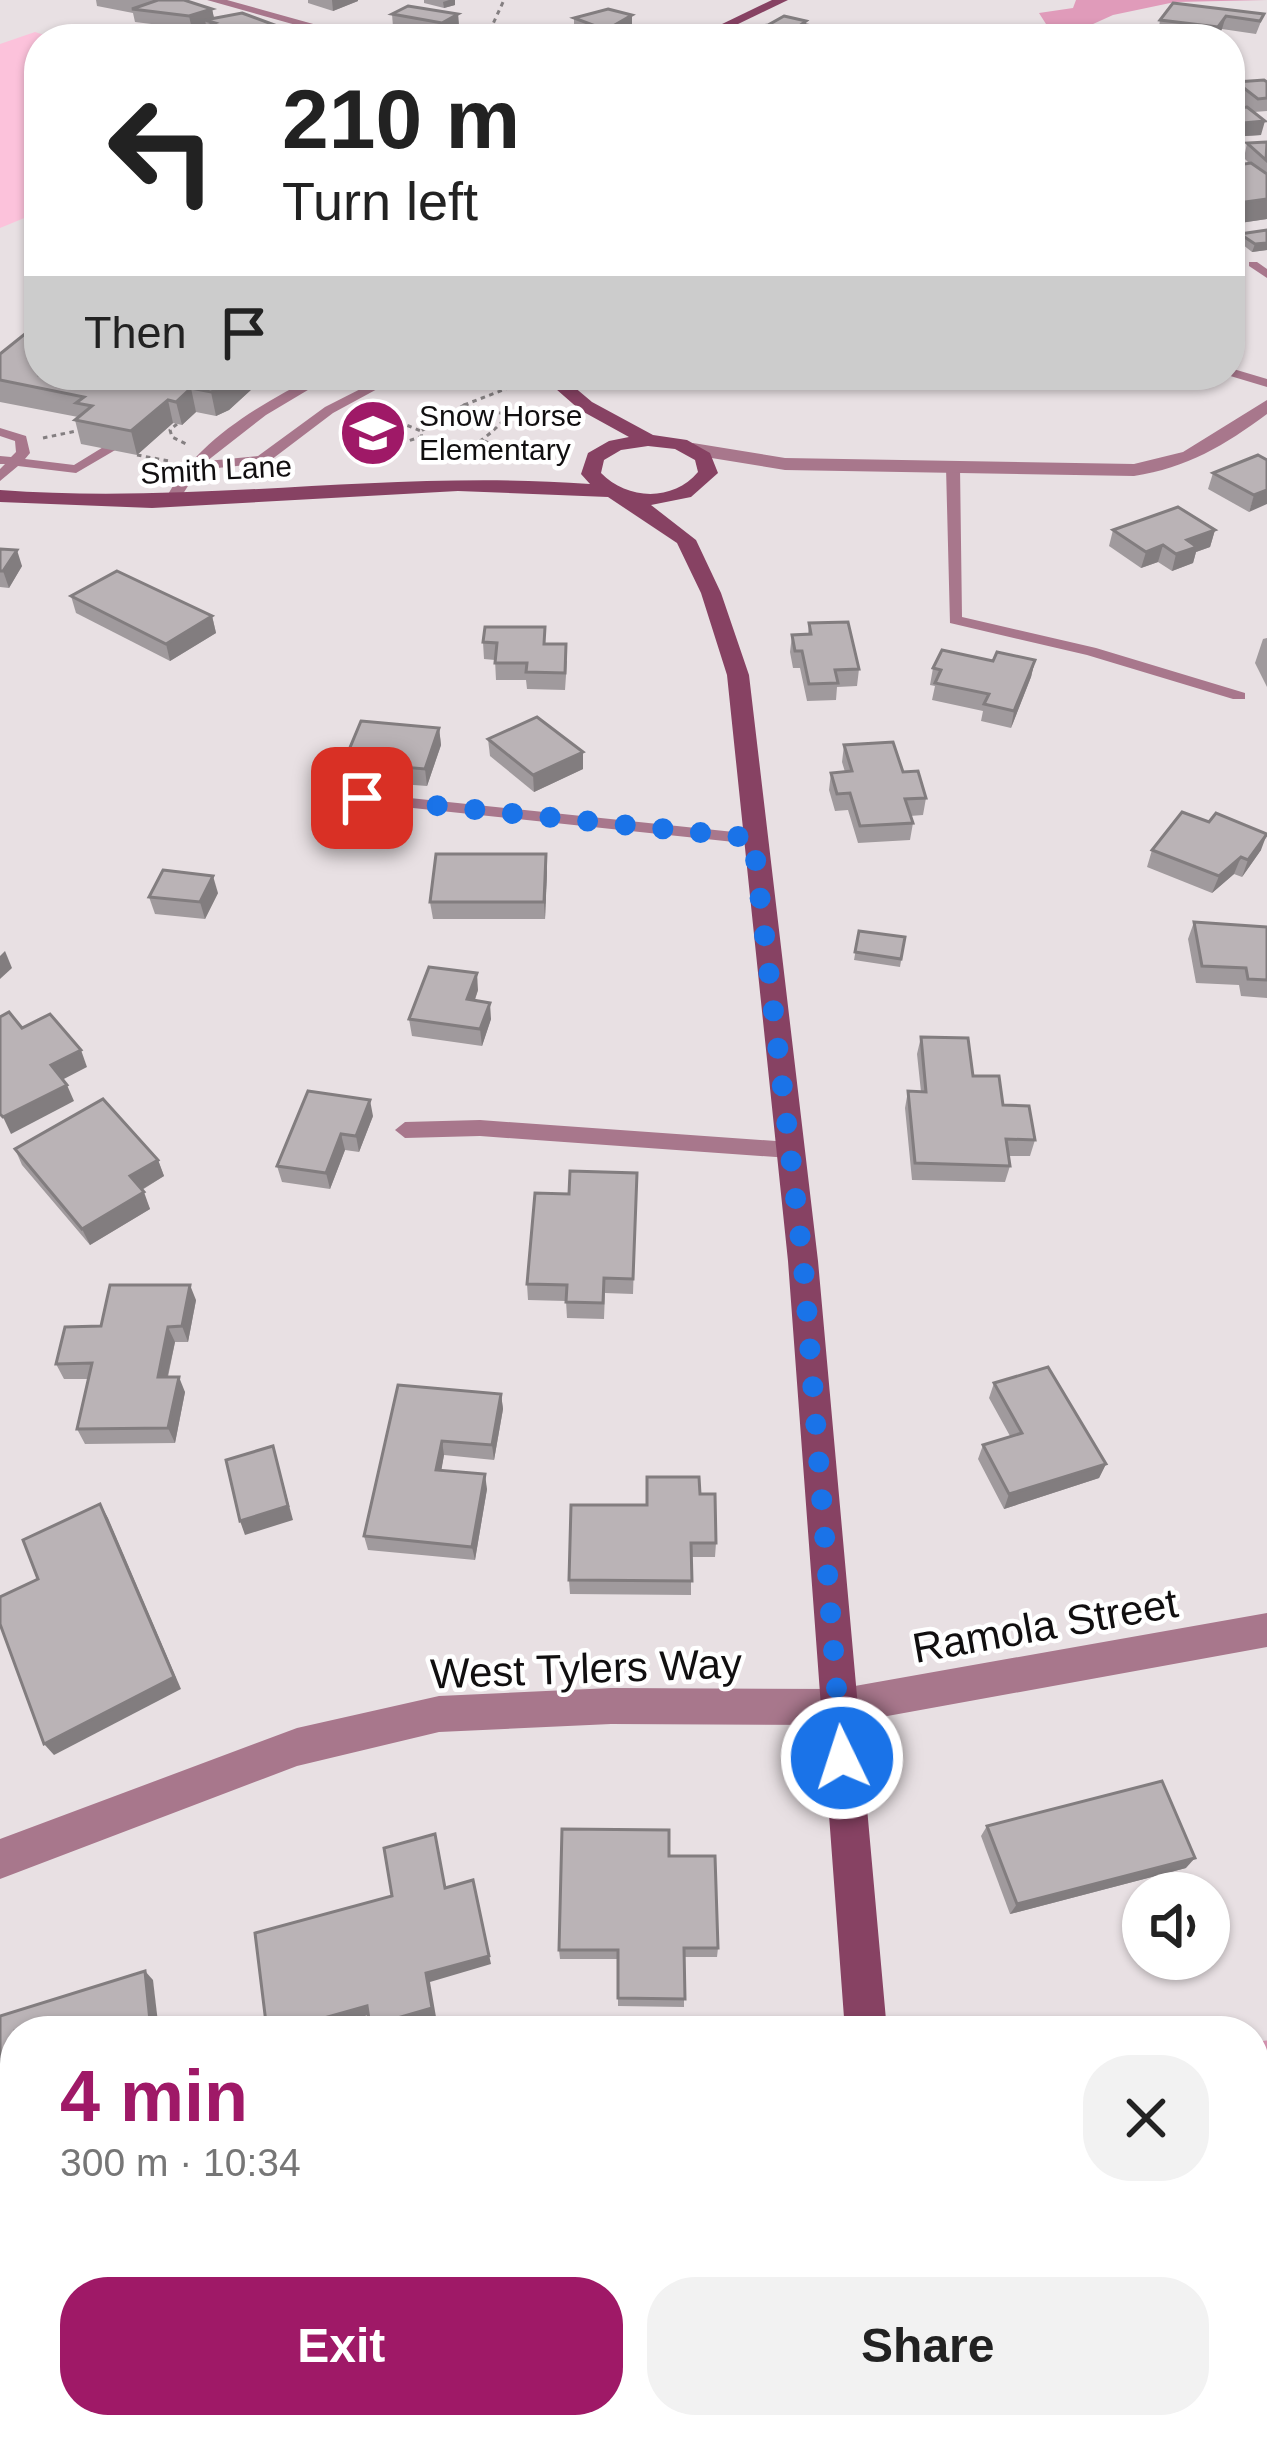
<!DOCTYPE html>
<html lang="en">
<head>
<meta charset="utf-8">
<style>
	:root { --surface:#fff; --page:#f2f2f2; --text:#222; --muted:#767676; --accent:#9f1967 }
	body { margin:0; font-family:Helvetica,sans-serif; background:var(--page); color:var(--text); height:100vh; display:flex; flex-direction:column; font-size:45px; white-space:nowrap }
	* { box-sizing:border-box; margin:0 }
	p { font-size:39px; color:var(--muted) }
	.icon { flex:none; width:66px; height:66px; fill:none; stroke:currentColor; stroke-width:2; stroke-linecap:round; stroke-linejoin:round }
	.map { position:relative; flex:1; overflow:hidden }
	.drawer { position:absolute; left:0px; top:2016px; width:1269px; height:423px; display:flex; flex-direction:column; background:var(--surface); border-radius:48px 48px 0 0; box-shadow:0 3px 9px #0004 }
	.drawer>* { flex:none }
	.banner { position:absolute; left:24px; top:24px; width:1221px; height:366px; border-radius:48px; box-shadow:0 3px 9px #0004; background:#fff; color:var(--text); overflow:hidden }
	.fabs { position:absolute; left:1122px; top:1872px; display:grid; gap:24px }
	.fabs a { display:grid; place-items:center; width:108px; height:108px; border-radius:50%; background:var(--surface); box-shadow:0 3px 9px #0004; font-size:60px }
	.pin { position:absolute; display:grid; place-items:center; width:102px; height:102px; color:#fff; margin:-51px; border-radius:24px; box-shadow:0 6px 18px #0006 }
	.me { position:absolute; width:132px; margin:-66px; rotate:356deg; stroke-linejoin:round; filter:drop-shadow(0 0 9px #0008) }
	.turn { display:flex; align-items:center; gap:42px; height:252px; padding:0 60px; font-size:54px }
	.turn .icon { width:156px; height:156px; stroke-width:2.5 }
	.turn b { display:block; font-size:84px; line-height:102px }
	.then { display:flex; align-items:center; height:114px; padding:0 60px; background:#0003; gap:24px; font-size:45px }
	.round { display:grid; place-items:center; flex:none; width:126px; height:126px; border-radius:48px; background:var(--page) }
	.overview { display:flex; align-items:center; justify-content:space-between; height:204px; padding:0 60px }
	h1 { font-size:72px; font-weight:600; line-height:90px; color:var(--accent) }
	.primary-button { display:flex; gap:24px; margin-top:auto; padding:24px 60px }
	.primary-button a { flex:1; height:138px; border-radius:48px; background:var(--accent); color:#fff; font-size:48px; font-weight:600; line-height:138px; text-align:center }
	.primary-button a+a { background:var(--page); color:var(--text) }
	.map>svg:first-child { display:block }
	.green { fill:#fcc2db }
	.water { fill:#e09bba }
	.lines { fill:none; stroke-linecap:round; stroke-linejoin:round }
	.stream { stroke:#e09bba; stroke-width:15 }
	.path { stroke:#847f81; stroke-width:3; stroke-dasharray:4.5 4.5; stroke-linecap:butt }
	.lane { fill:#a8778c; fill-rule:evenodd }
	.street { fill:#a8778c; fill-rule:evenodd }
	.secondary { fill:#874263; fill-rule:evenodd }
	.wall { fill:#a09a9d }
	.shaded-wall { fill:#827d7f }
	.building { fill:#bab3b6; stroke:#827d7f; stroke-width:3 }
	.route { stroke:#1a73e8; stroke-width:21; stroke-dasharray:0 37.8 }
	.labels { text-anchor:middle; stroke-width:9; stroke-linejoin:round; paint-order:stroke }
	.far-poi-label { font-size:30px; fill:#110f10; stroke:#fff; text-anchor:start }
	.far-street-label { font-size:30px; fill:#110f10; stroke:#fff }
	.near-street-label { font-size:42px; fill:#110f10; stroke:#fff }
</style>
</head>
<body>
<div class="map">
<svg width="1267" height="2437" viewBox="0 0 1267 2437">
	<rect width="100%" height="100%" fill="#e8e0e3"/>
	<!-- green -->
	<path class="green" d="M35,32L57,39H39V212L0,228V44Z"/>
	<!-- water -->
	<path class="water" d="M1076,0H1267L1175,2L1113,15L1071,34L1074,39H986L965,30H1044L1046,24L1039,13L1073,8Z"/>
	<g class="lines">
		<!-- stream -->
		<g class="stream">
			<path d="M1254,2050L1267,2048"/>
			<path d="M0,2390L15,2385"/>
			<path d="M18,2437L22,2424"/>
		</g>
		<!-- path -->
		<g class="path">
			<path d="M486,39L504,0"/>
			<path d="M464,405L509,415C483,442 461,461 423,447L421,431Z"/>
			<path d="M464,405L521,383"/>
			<path d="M374,412L421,431"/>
			<path d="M509,418L559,419"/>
			<path d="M177,424L170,430L172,437L186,444"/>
			<path d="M43,438L81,430"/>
			<path d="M484,441L535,462"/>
			<path d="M137,455L169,461"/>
			<path d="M374,466L396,445L420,437"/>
		</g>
		<!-- lane -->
		<g class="lane">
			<path d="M1249,262H1257L1267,269V278L1249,266Z"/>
			<path d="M1230,368L1267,379V387L1227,375H1230Z"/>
			<path d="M318,375H333L266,415L207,461L258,456L325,407L388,375H403L333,413L267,463L198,470L176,505H166L164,502C194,442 258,405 318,375Z"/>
			<path d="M0,428L26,436L30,453L25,459L74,465L105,446L117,449L76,473L18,466L0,481V469L5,464H0V456L11,457L16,452L15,441L0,436Z"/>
			<path d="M953,463L960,467L962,617L1096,648L1245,693V699H1233L1087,655L950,623L946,467Z"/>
			<path d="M362,793L753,834L762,839L753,844L356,802L354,798Z"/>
			<path d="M480,1120L790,1142L800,1150L790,1158L480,1136L405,1138L395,1130L405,1122Z"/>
		</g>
		<!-- street -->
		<g class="street">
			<path d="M207,0H227L367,39H346Z"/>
			<path d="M1267,400V414C1225,445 1187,468 1134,476L785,470L693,455L684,449L693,443L785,458L1134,464L1183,452Z"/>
			<path d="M1267,1613V1647L838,1725L611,1724L439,1732L297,1766L0,1879V1839L297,1728L439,1696L611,1688L838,1689Z"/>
		</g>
		<!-- secondary -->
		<g class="secondary">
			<path d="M772,0H788L707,39H691Z"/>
			<path d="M540,375H560L592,402L653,435L687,440L710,453L718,473L691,497L651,505L696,540L721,593L749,675L818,1261L887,2031H845L788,1261L727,675L701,593L677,543L608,497L458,491L152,508L0,502V490C197,505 393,469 590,484L581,474L588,453L609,441L629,437L580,410ZM648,446L675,449L695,460L698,472C673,502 627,500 601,473L604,460L621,450Z"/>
			<path d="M860,2424H908L907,2437H859Z"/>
		</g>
	</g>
	<!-- wall -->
	<g class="wall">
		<path d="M96,0H184L212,9L214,19L272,24L273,32L327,35V39H209L206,25L192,29L135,22L133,13L97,6Z"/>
		<path d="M308,0H358V1L333,11L308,3Z"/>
		<path d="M424,0H455V5L444,8L424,3Z"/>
		<path d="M408,6L458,14L459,27L443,36L393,27L392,14Z"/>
		<path d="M1264,14L1256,34L1222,29L1216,39H1203L1158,33L1160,20Z"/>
		<path d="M574,18L632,28L614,39H595L574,31Z"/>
		<path d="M805,25L804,39H747L748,28Z"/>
		<path d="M1236,82H1267V111L1254,112L1261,135L1230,137V108L1247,107L1233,96Z"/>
		<path d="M1267,142V219L1233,224L1230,223V166L1250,164L1244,158L1247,143Z"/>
		<path d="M1267,230V250L1252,252L1238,241L1240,234Z"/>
		<path d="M0,354L253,388L229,410L216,416L196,412L182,425L173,423L137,455L81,444L75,420L78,417L0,402Z"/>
		<path d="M782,375H833L816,386Z"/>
		<path d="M1072,375H1117L1105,389L1071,380Z"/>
		<path d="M1267,460L1249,512L1208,489L1213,473Z"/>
		<path d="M1113,530H1215L1210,547L1196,552L1193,563L1172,571L1158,562L1141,568L1109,546Z"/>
		<path d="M0,549L22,566L9,588L0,587Z"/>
		<path d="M71,596L212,616L216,633L170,661L76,613Z"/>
		<path d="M809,623L859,669L857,686L837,687L836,700L807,701L800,668H793L790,652L792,635H808Z"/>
		<path d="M1267,638V687L1255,663L1263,639Z"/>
		<path d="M483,642L546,644L567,661L565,690L527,689L526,680H496L495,660L484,659Z"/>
		<path d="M1035,660L1031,677L1011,728L981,721L983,711L932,700L935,686L930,685L933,668L993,661Z"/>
		<path d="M439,728L441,745L427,786L347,780L344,762Z"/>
		<path d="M488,739L583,752V769L534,792L490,756Z"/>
		<path d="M844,745L903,772L926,798L923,815L910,816L913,823L910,840L858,843L848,810L835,811L829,790L831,773L845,772L842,762Z"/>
		<path d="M1152,850H1261L1242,877L1234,874L1212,893L1147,867Z"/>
		<path d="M547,871L545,919H433L430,902Z"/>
		<path d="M218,893L205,919L155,914L149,897Z"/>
		<path d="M1194,922L1267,927V998L1241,996L1239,985L1196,983L1188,939Z"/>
		<path d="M859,931L905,937L900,967L854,960Z"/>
		<path d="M478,990L475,1000L491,1019L482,1046L412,1036L409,1019Z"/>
		<path d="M921,1037L973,1076L1035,1140L1030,1156H1009L1010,1166L1005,1182L912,1180L905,1108L908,1091L921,1092L917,1054Z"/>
		<path d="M373,1116L359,1152L345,1150L330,1189L282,1182L277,1166Z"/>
		<path d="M15,1149L158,1160L164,1176L142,1190L150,1209L90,1245L22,1165Z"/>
		<path d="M637,1173L633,1294L605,1293L604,1319L567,1318L566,1301L528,1300L527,1284L569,1194Z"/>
		<path d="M196,1300L188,1342H175L168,1377L185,1392L175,1443L85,1444L77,1429L88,1379H64L56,1364L101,1326Z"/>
		<path d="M994,1383L1106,1464L1099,1478L1004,1509L978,1459L983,1445L1010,1436L989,1398Z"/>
		<path d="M398,1385L501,1394L503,1409L494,1460L444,1455L441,1470L487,1489L475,1560L368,1550L364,1536Z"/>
		<path d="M700,1494L716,1543L715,1557H691V1595L570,1594L569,1580L647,1505Z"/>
		<path d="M987,1826L1186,1868L1010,1914L981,1836Z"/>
		<path d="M669,1856L718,1948L717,1957H684V2007L618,2006V1959H560L559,1950Z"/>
	</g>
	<!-- shaded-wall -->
	<g class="shaded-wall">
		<path d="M332,0H358V1L333,11Z"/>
		<path d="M449,0H455V5L444,8L443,2Z"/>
		<path d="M212,9L215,22L205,20L206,25L192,29L189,16Z"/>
		<path d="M458,14L459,27L443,36L442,23Z"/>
		<path d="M632,15V28L614,39L613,26Z"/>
		<path d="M1226,16L1222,29L1216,39L1218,27Z"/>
		<path d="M806,21V38L774,39V38Z"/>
		<path d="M272,24L274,37L269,39H249L248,33Z"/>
		<path d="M1265,121L1261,135L1230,137L1232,124Z"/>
		<path d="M1267,199V219L1233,224L1238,203Z"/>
		<path d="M1267,243V250L1252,252L1255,244Z"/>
		<path d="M237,375H251L253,388L229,410L216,416L211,392Z"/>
		<path d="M817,375H833L816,386Z"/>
		<path d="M1108,375H1117L1105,389Z"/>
		<path d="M191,388L196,412L182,425L176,402Z"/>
		<path d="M168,400L173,423L137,455L131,431Z"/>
		<path d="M1267,490V504L1249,512L1254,495Z"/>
		<path d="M1215,530L1210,547L1196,552L1193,563L1172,571L1176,554L1187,540Z"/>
		<path d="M1163,545L1158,562L1141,568L1146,552Z"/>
		<path d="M17,550L22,566L9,588L3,571Z"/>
		<path d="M212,616L216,633L170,661L166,644Z"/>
		<path d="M1035,660L1031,677L1011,728L1014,711Z"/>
		<path d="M439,728L441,745L427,786L425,769Z"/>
		<path d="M583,752V769L534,792L533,775Z"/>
		<path d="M1267,834L1261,850L1242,877L1248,860Z"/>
		<path d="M546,854L547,871L545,919L544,902Z"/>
		<path d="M1241,857L1234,874L1212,893L1219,876Z"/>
		<path d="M213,876L218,893L205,919L200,902Z"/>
		<path d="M5,951L12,968L0,979V956Z"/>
		<path d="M477,973L478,990L469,1016L467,999Z"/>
		<path d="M490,1003L491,1019L482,1046L480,1029Z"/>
		<path d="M81,1050L87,1067L58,1082L51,1065Z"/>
		<path d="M67,1085L74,1101L11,1134L3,1117Z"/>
		<path d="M370,1100L373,1116L359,1152L356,1136Z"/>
		<path d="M341,1134L345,1150L330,1189L326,1173Z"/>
		<path d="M158,1160L164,1176L136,1193L130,1176Z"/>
		<path d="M144,1192L150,1209L90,1245L82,1229Z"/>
		<path d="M190,1285L196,1300L188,1342L182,1326Z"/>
		<path d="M168,1327L175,1342L164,1392L158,1377Z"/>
		<path d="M179,1377L185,1392L175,1443L168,1428Z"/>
		<path d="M501,1394L503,1409L494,1460L492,1445Z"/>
		<path d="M442,1441L444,1455L439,1484L436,1470Z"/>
		<path d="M273,1446L293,1520L245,1535L240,1521Z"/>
		<path d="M1106,1464L1099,1478L1004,1509L1009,1494Z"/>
		<path d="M485,1474L487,1489L475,1560L472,1547Z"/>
		<path d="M100,1504L108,1518L181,1689L54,1755L44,1744Z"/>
		<path d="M1195,1858L1186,1868L1010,1914L1017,1904Z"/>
		<path d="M473,1880L491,1964L430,1982L436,2017L385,2031H373L370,2026L426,1973Z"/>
		<path d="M145,1971L153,1980L159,2031H151Z"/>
		<path d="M367,2006L372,2014L312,2031H278Z"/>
		<path d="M15,2237V2246L0,2251V2242Z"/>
	</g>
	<!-- building -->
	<g class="building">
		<path d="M158,0H184L212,9L189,16L132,9Z"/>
		<path d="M1173,3L1264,14L1260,21L1226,16L1218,27L1160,20Z"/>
		<path d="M408,6L458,14L442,23L392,14Z"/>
		<path d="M608,9L632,15L613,26L598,27L574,18Z"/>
		<path d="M242,13L272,24L248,33L207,26L215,23L205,20Z"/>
		<path d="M784,16L806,21L802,24L807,25L774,38L748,28L768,25Z"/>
		<path d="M286,26L327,35L318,39H260Z"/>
		<path d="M858,28L898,34L892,39H866L848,36Z"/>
		<path d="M520,32L545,39H503Z"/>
		<path d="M1151,36L1154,39H1130L1128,37Z"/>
		<path d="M1264,80L1267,82V98L1258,99L1236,82Z"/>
		<path d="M1247,107L1265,121L1232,124L1230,122V108Z"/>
		<path d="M1267,142L1266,160L1247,143Z"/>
		<path d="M1251,163L1267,174V199L1238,203L1230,197V166Z"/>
		<path d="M1267,230V243L1255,244L1240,234Z"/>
		<path d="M26,333L39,335V375H237L224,387L211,392L191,388L176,402L168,400L131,431L75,420L92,406L76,403L84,397L0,380V354Z"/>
		<path d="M1258,455L1267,460V490L1254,495L1213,473Z"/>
		<path d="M1178,507L1215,530L1187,540L1197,547L1176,554L1163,545L1146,552L1113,530Z"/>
		<path d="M0,549L17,550L3,571H0Z"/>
		<path d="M117,571L212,616L166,644L71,596Z"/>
		<path d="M848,622L859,669L835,670L838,683L809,684L802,651H795L792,635L811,634L809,623Z"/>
		<path d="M485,627H545L544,644H566L565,673L526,672L527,663H495L497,643L483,642Z"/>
		<path d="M942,650L993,661L997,652L1035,660L1014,711L984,704L989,694L935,683L941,670L933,668Z"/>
		<path d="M537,717L583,752L533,775L488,739Z"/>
		<path d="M361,721L439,728L425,769L344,762Z"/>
		<path d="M893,742L903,772L918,771L926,798L905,799L913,823L860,826L850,793L837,794L831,773L852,771L844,745Z"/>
		<path d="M1182,812L1209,822L1216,813L1267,834L1248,860L1241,857L1219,876L1152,850Z"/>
		<path d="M436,854H546L544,902H430Z"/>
		<path d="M163,870L213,876L200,902L149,897Z"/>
		<path d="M1194,922L1267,927V980L1248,979L1246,968L1202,966Z"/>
		<path d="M859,931L905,937L901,959L855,952Z"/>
		<path d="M429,967L477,973L467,999L490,1003L480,1029L409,1019Z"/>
		<path d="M9,1012L22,1028L50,1014L81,1050L51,1065L67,1085L3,1117L0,1114V1017Z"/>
		<path d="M921,1037L968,1038L973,1076H999L1003,1105L1029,1106L1035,1140L1006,1139L1010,1166L915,1163L908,1091L926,1092Z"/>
		<path d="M308,1091L370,1100L356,1136L341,1134L326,1173L277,1166Z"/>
		<path d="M103,1099L158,1160L130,1176L144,1192L82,1229L15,1149Z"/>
		<path d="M570,1171L637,1173L633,1279L604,1278L603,1303L566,1302L567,1285L527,1284L535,1193L569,1194Z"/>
		<path d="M110,1285H190L182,1326L168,1327L158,1377H179L168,1428L77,1429L92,1363L56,1364L65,1327L101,1326Z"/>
		<path d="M1048,1367L1106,1464L1009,1494L983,1445L1022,1433L994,1383Z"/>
		<path d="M398,1385L501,1394L492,1445L442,1441L436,1470L485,1474L472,1547L364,1536Z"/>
		<path d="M273,1446L288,1506L240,1521L226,1460Z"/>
		<path d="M647,1477H699L700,1494H715L716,1543H691L692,1581L569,1580L571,1505H647Z"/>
		<path d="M100,1504L174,1677L44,1744L0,1624V1597L38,1579L23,1540Z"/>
		<path d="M1162,1781L1195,1858L1017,1904L987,1826Z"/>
		<path d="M562,1829L669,1830V1856H715L718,1948H684L685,1999L618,1998V1950H559Z"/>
		<path d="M435,1834L445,1888L473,1880L489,1956L426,1973L432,2008L370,2026L367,2006L278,2031H267L255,1933L392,1896L384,1848Z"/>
		<path d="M145,1971L151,2031H15V2237L0,2242V2016Z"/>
		<path d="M534,2424H644L642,2437H532Z"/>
	</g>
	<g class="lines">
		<!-- route -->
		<path class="route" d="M362,798L753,838L803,1261L842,1758"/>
	</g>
	<!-- icons -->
	<defs>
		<g id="school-disc" transform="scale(3.45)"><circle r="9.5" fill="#9f1967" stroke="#fff"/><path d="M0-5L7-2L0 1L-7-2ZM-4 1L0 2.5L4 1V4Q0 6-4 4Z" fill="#fff"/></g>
	</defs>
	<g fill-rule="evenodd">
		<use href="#school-disc" x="373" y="433"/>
	</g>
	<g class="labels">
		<!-- far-poi labels -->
		<g class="far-poi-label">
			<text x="419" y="426">Snow Horse<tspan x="419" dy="34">Elementary</tspan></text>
		</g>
		<!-- far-street labels -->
		<g class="far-street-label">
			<text transform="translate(216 470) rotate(-3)" y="10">Smith Lane</text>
		</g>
		<!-- near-street labels -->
		<g class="near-street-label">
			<text transform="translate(1045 1625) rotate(-10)" y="15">Ramola Street</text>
			<text transform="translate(586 1668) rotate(-2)" y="15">West Tylers Way</text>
		</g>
	</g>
</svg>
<div class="fabs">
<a><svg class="icon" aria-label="sound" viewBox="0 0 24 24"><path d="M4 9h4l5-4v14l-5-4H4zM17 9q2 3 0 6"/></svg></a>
</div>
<div class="pin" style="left:362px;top:798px;background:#d93025"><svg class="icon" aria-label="arrive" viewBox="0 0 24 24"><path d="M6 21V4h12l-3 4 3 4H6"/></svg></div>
<svg class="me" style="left:842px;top:1758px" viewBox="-20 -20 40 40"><circle r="17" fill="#1a73e8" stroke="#fff" stroke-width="3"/><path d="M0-11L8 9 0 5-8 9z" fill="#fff"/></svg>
<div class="banner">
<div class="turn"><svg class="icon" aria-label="left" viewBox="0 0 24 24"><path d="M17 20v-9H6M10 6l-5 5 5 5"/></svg><div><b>210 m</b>Turn left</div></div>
<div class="then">Then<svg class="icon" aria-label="arrive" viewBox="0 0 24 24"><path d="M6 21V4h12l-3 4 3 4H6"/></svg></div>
</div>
<section class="drawer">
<div class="overview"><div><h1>4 min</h1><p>300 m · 10:34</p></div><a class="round"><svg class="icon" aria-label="close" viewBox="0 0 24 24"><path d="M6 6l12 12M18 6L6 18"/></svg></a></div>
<div class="primary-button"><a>Exit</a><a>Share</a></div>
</section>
</div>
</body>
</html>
